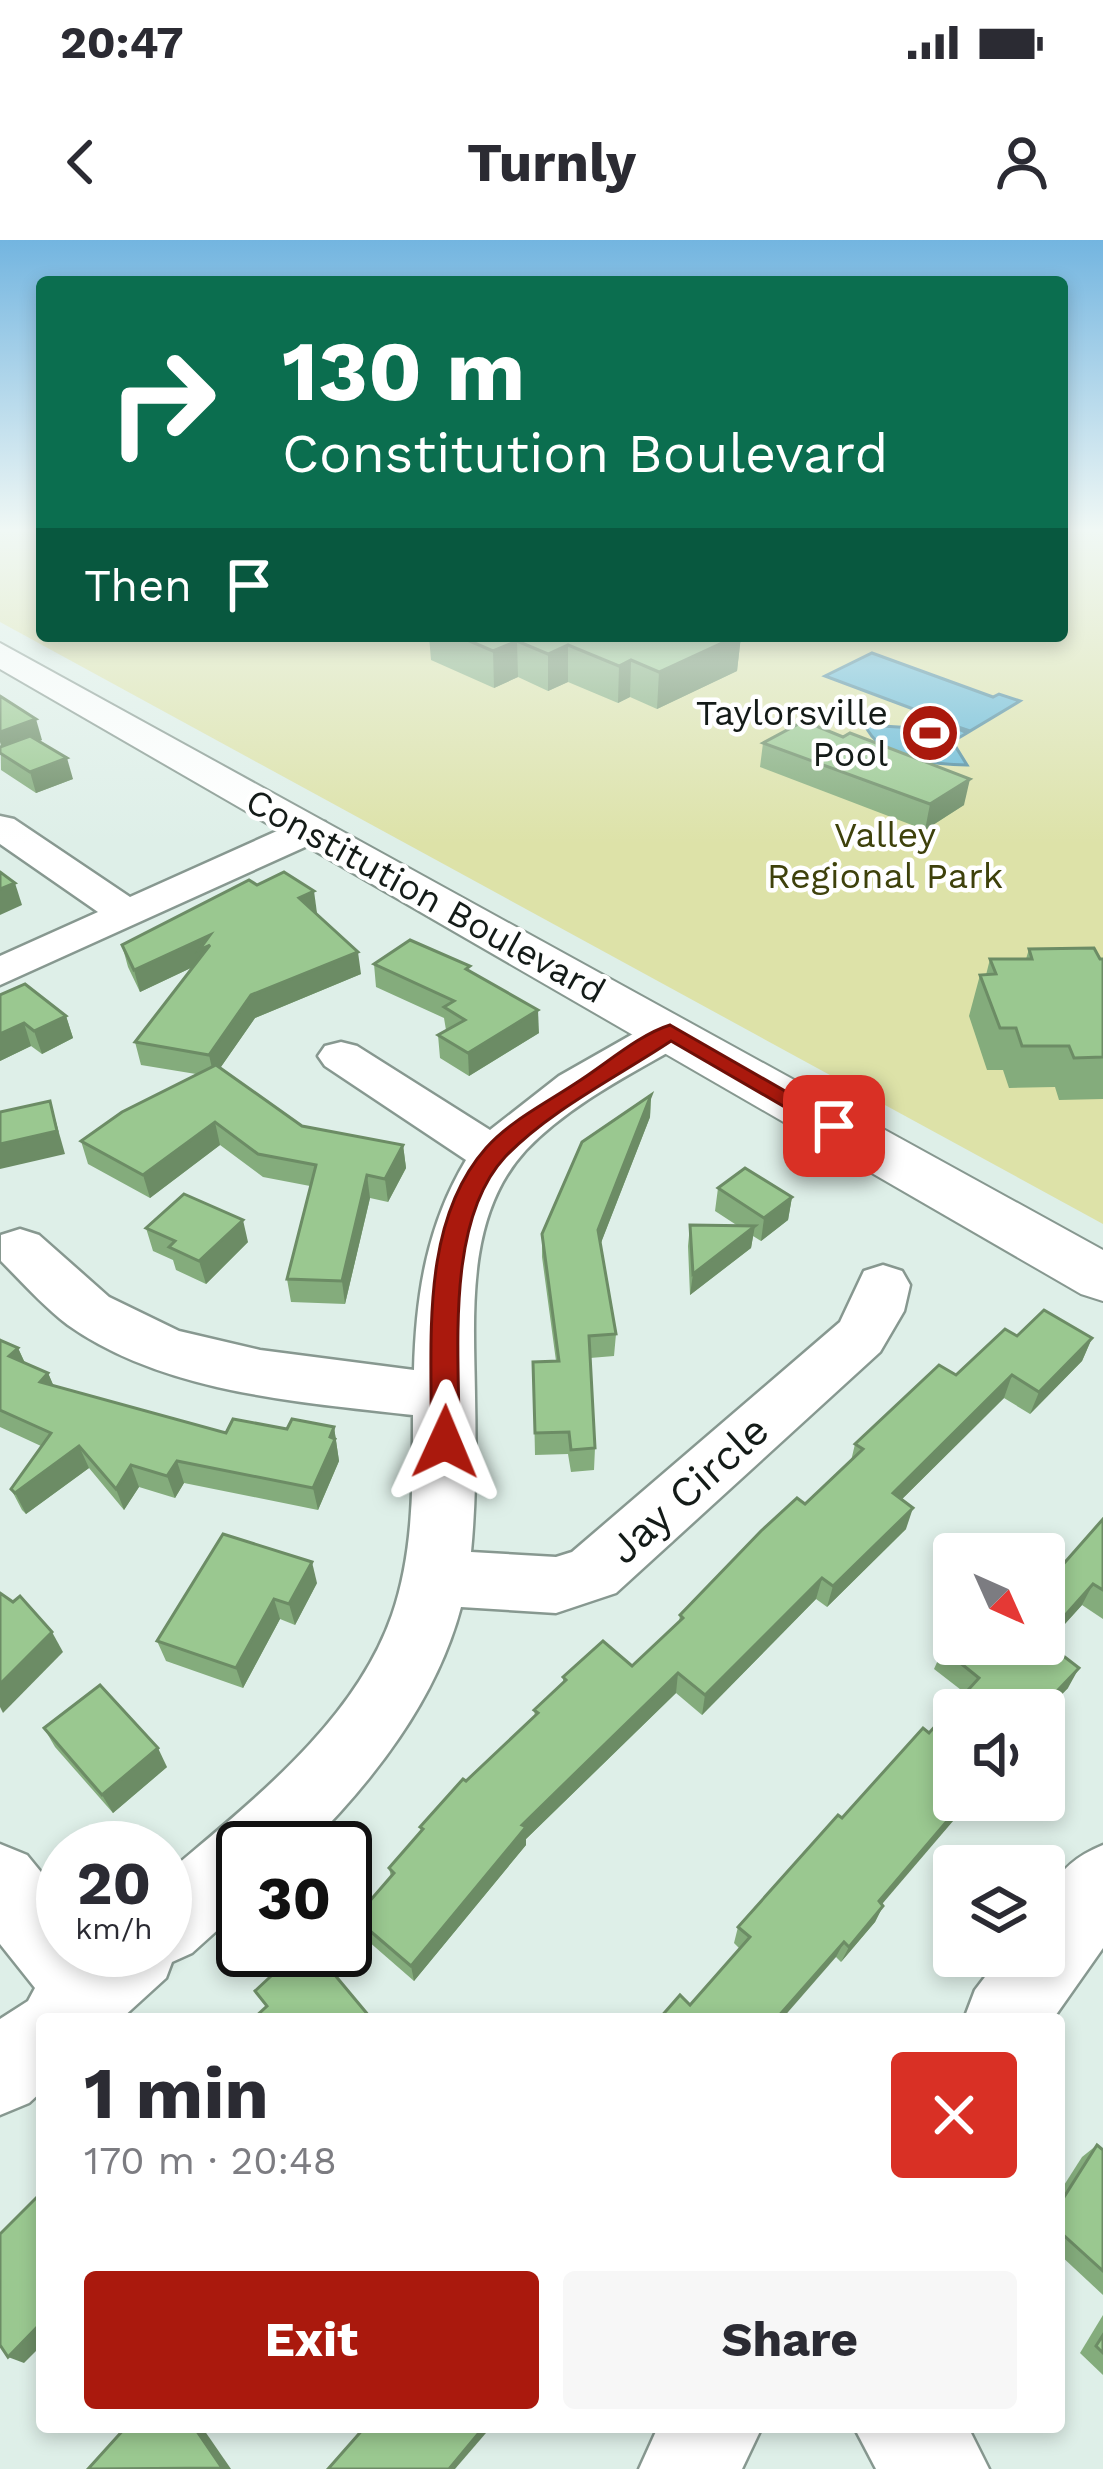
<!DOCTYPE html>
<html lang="en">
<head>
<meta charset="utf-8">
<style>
	:root { --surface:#fff; --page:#f7f7f7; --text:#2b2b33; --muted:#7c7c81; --accent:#aa190d }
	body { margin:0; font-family:"Work Sans",sans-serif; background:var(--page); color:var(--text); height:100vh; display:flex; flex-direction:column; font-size:45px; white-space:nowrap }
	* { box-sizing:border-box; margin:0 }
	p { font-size:39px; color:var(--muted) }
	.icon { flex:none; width:66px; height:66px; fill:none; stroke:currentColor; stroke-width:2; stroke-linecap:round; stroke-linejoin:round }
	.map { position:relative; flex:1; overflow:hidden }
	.side { position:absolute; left:36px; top:1773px; width:1029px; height:420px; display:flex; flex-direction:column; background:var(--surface); border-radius:12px; box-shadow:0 6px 18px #0003 }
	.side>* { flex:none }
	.top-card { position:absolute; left:36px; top:36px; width:1032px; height:366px; border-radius:12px; box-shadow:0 6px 18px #0003; background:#0b6e4f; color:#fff; overflow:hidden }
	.needle { width:78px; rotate:135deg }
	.buttons { position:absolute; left:933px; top:1293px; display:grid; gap:24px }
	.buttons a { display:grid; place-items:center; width:132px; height:132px; border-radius:12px; background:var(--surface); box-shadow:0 6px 18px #0003; font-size:60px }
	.speed { position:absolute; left:36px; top:1581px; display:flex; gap:24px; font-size:60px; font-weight:700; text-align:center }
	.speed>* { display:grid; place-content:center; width:156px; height:156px; border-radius:50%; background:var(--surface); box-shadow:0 6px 18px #0003; line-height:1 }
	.speed small { font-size:30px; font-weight:400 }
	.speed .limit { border:6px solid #111; border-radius:18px; background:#fff; color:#111 }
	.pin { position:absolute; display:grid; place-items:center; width:102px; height:102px; color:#fff; margin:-51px; border-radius:24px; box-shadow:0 6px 18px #0006 }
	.me { position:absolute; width:132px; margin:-66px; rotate:1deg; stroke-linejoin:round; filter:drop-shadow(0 0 9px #0008) }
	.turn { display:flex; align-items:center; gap:42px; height:252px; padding:0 48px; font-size:54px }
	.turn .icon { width:156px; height:156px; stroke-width:2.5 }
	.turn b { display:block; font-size:84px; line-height:102px }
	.then { display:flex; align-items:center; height:114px; padding:0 48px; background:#0003; gap:24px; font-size:45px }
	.round { display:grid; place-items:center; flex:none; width:126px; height:126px; border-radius:12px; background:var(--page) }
	.overview { display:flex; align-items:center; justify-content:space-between; height:204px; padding:0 48px }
	h1 { font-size:72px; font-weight:700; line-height:90px }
	.action { display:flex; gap:24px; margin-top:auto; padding:24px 48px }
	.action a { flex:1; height:138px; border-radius:12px; background:var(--accent); color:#fff; font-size:48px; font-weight:700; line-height:138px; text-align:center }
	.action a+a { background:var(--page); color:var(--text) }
	.status { display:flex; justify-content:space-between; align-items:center; height:84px; padding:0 60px; background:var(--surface); direction:ltr }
	.status svg { height:33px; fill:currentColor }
	header { display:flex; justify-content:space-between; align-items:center; height:156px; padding:0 48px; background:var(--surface); font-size:54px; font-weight:700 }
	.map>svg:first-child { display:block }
	.green { fill:#dde2a8 }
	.water { fill:#64b7d4; stroke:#4c889c; stroke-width:3 }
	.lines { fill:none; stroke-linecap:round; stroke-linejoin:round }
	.minor-casing { stroke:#879890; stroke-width:5 }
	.major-casing { stroke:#879890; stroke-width:4 }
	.minor { fill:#fff; fill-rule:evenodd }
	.major { fill:#fff; fill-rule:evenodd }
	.wall { fill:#84ac7c }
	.shaded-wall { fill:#6c8c65 }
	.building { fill:#9ac890; stroke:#6c8c65; stroke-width:3 }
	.route { fill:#aa190d; stroke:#6e1008; stroke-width:3 }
	.labels { text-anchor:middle; stroke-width:9; stroke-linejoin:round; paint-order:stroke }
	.far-poi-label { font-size:36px; fill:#141b18; stroke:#fff; text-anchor:end }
	.far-park-label { font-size:36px; fill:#3e410b; stroke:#fff }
	.far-street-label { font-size:36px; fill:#141b18; stroke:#fff }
	.street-label { font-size:42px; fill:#141b18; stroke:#fff }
</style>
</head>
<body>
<div class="status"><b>20:47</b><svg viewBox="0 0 49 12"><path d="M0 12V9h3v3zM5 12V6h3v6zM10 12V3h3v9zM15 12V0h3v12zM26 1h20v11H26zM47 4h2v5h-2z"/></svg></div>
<header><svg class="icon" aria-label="back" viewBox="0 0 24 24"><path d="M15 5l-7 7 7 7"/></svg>Turnly<svg class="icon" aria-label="person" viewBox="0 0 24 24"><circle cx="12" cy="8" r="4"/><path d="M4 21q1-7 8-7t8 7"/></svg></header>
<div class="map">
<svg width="1103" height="2229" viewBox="0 0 1103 2229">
	<rect width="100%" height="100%" fill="#deefe8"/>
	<!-- green -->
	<path class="green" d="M0,292H42V396H1062V292H1103V984L0,382Z"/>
	<!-- water -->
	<path class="water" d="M872,413L993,457L999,454L1020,461L970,491L943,482L967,493L955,500L932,488L926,491L954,504L967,525C933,524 881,521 865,485L914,488L932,476L825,436Z"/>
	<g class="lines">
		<!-- minor casing -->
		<g class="minor-casing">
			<g id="minor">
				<path d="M0,576L14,579L130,657L297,582H325L330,590L325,598L0,745V716L98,672L0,604Z"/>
				<path d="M670,778L686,782L693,792L686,802C631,834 570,864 526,910C465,976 474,1075 475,1156C476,1206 476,1261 471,1312L556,1317L572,1312L840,1082L864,1031L883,1025L902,1031L910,1045L904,1071L880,1112L616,1353L556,1373L461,1367C436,1461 373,1541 306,1608H243V1667L192,1713L172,1722L166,1738L121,1779H42V1851L29,1863L0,1875V1779L28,1761L35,1748L0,1704V1604L27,1615L63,1659V1710H165V1635C248,1564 354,1484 392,1375C414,1312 413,1242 413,1175C300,1162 164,1153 68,1085C44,1067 23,1043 1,1021V995L20,989L39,995L109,1057L179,1091L260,1110L414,1130C416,1054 427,985 466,920L325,826L318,816L325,806L341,802L357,806L490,890L559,836L654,782Z"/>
				<path d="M1103,1605V1708L1053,1779H964L975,1750L1001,1716H1044C1044,1661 1047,1628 1103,1605Z"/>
				<path d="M658,2187H762L742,2229H639Z"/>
				<path d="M854,2187H968L989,2229H876Z"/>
			</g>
		</g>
		<!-- major casing -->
		<g class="major-casing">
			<path id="major" d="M0,403L1103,1010V1061L1081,1054L0,429Z"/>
		</g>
		<!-- minor -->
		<use href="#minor" class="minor"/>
		<!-- major -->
		<use href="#major" class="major"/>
	</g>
	<!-- wall -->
	<g class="wall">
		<path d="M429,396H741L737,431L657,469L630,457L618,463L568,442L548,451L518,437L494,448L431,420Z"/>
		<path d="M0,456L42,500L39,501L73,539L36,553L1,530Z"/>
		<path d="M843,497L964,565L925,590L760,527L763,503Z"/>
		<path d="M257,645L317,673L315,674L361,734L255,778L220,828L302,886L403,905L406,928L388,962L370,958L345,1064L291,1062L287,1039L310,946L263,937L220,905L150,958L88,924L81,901L196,834L141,825L135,802L193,727L140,752L128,727L122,705Z"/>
		<path d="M1029,709L1103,719V859L1059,860L1055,847L1009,848L1003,830H987L969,776L980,735H986L990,719H1026Z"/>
		<path d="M374,724L470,731L539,793L469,836L440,818L438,795L446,790L444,778L376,747Z"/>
		<path d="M0,755L66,776L73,798L42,814L31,806L0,821Z"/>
		<path d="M651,855L650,877L600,1005L616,1094L614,1116L590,1118L595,1208L594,1230L571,1232L568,1214L535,1215L533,1122L556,1121L542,1017V994Z"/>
		<path d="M718,948L792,957L788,980L761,1001L753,996L751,1008L690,1055L688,1006L690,985L738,986L715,971Z"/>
		<path d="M146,988L248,1002L206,1044L176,1030L173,1020L153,1011Z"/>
		<path d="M1017,1096L1092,1098L1082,1121L1030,1174L1004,1158L902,1259L906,1289L827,1367L816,1359L702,1475L676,1453L526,1599V1605L414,1741L360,1694L355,1678L391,1637L389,1628L421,1592L420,1587L535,1476L534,1470L563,1443V1437L632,1426L679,1382L680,1375L851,1221L855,1204Z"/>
		<path d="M0,1100L18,1108L25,1123L48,1133L53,1145L226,1193L334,1187L339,1221L318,1270L184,1243L175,1258L139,1247L124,1270L89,1228L26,1274L22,1270L11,1249L41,1206L0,1187Z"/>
		<path d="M1103,1279V1379L1082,1365L1047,1404L1068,1448L954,1560H971L895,1647L882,1664L883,1666L875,1682L841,1722L836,1717L690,1765L740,1709L734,1703L738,1687L842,1578L929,1493L965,1453L934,1429L943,1409L1044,1404Z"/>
		<path d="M317,1343L295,1385L280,1379L243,1448L166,1421L157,1401Z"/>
		<path d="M44,1488L167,1527L113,1573L55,1507Z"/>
		<path d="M1097,1905L1103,1910V2055L1059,2014V1953L1082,1917Z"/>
		<path d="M1103,2075V2135L1080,2113Z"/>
	</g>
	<!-- shaded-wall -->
	<g class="shaded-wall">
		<path d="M731,396H741L737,431L657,469L659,432Z"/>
		<path d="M517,401L518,437L494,448L493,411Z"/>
		<path d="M568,405V442L548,451V414Z"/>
		<path d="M631,420L630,457L618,463L619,426Z"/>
		<path d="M36,479L42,500L4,514L0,502V492Z"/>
		<path d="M67,518L73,539L36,553L30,532Z"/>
		<path d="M970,539L964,565L925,590L930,564Z"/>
		<path d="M15,643L22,665L0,675V649Z"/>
		<path d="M314,651L317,673L302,680L299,658Z"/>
		<path d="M210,695L214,717L140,752L134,730Z"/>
		<path d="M358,712L361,734L255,778L214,837L209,815L251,755Z"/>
		<path d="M538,770L539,793L469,836L468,813Z"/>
		<path d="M66,776L73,798L42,814L34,791Z"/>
		<path d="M24,783L31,806L0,821V794Z"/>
		<path d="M651,855L650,877L597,1013L598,990Z"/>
		<path d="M50,861L65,914L0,929V904Z"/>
		<path d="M215,882L220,905L150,958L143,935Z"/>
		<path d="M403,905L406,928L388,962L385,939Z"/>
		<path d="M367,935L370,958L345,1064L342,1041Z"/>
		<path d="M792,957L788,980L761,1001L764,978Z"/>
		<path d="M243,980L248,1002L206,1044L199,1021Z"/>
		<path d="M755,986L751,1008L690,1055L693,1034Z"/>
		<path d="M1092,1098L1082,1121L1030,1174L1039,1152Z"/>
		<path d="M18,1108L28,1130L9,1116Z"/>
		<path d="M48,1133L58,1156L40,1142Z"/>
		<path d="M1012,1135L1004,1158L886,1275L893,1253Z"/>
		<path d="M334,1187L339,1221L318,1270L313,1248Z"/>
		<path d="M79,1206L89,1228L26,1274L15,1253Z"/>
		<path d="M177,1221L184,1243L175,1258L167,1236Z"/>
		<path d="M131,1225L139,1247L124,1270L116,1249Z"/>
		<path d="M913,1268L906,1289L827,1367L833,1346Z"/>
		<path d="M312,1322L317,1343L295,1385L289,1364Z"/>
		<path d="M822,1338L816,1359L702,1475L705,1455Z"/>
		<path d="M1093,1344L1082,1365L1032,1420L1044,1399Z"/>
		<path d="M274,1359L280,1379L243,1448L236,1428Z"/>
		<path d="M52,1392L63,1412L3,1473L0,1467V1444Z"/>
		<path d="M1079,1428L1068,1448L1044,1473V1470H1039Z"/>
		<path d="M678,1433L676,1453L526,1599V1605L414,1741L411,1726L522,1585Z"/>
		<path d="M158,1508L167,1527L113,1573L102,1555Z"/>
		<path d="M965,1560H971L871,1677L879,1661Z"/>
		<path d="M883,1666L875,1682L841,1722L849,1707Z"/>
		<path d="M844,1702L836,1717L782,1779H776Z"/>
		<path d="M42,2082V2105L24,2123L8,2117Z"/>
		<path d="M194,2187H202L231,2229H221Z"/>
		<path d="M483,2188L486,2193L455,2229H449Z"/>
	</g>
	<!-- building -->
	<g class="building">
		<path d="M458,396H737L659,432L631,420L619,426L568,405L548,414L517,401L493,411Z"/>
		<path d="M0,456L36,479L0,492Z"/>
		<path d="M804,481L843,497L850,493L970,539L930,564L763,503Z"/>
		<path d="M30,496L67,518L30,532L0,513V507Z"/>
		<path d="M0,632L15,643L0,649Z"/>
		<path d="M284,632L314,651L299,658L358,712L251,755L209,815L135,802L210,705L199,710L210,695L134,730L122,705L249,640L257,645Z"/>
		<path d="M410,700L470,726L466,729L538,770L468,813L438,795L465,780L444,767L454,761L374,724Z"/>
		<path d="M1094,708L1100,719H1103V817L1074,818L1069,806H1022L1016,788H1000L980,735L996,734L990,719H1032L1029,709Z"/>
		<path d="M25,744L66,776L34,791L24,783L0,794V755Z"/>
		<path d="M216,825L302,886L403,905L385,939L367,935L342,1041L287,1039L316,925L258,914L215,882L143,935L81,901L122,872Z"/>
		<path d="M651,855L598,990L616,1094L589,1096L595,1208L571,1210L569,1192L535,1193L533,1122L559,1121L542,994L582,902Z"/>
		<path d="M50,861L57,891L0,904V872Z"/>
		<path d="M745,928L792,957L764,978L718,948Z"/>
		<path d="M184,954L243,980L199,1021L169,1007L175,1001L146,988Z"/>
		<path d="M690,985L755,986L693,1034Z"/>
		<path d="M1044,1070L1092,1098L1039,1152L1012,1135L893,1253L913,1268L833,1346L822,1338L705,1455L678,1433L522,1585L526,1587L411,1726L355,1678L394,1633L389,1628L423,1589L420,1587L463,1539L466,1541L538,1473L534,1470L566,1440L563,1437L603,1401L632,1426L683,1378L680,1375L761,1291L797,1258L805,1264L863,1209L855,1204L939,1125L956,1135L1005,1089L1017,1096Z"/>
		<path d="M0,1100L18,1108L9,1116L48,1133L40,1142L226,1193L233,1179L287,1189L292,1179L334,1187L330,1197L335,1199L313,1248L177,1221L167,1236L131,1225L116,1249L79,1206L15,1253L11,1249L51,1193L0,1170Z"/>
		<path d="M1103,1279V1350L1093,1344L1044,1399V1346Z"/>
		<path d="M223,1294L312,1322L289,1364L274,1359L236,1428L157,1401Z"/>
		<path d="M0,1353L13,1362L20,1356L52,1392L0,1444Z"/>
		<path d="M954,1397V1404H1044V1401L1079,1428L1039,1470H954V1560H965L879,1661L883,1666L849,1707L844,1702L776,1779H659L680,1755L690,1765L750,1697L738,1687L838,1575L842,1578L923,1488L929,1493L979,1438L943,1409Z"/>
		<path d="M100,1445L158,1508L102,1555L44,1488Z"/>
		<path d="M299,1710H314L369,1776L366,1779H253L267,1766L255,1751Z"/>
		<path d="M1097,1905L1103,1910V2031L1059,1991V1965Z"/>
		<path d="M42,1952V2082L8,2117L0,2105V1994Z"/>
		<path d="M1103,2095V2113L1096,2106Z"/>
		<path d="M126,2187H194L222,2228L88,2229Z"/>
		<path d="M365,2187H482L483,2188L449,2229H328Z"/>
	</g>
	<!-- sky -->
	<linearGradient id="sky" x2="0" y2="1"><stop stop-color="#73b5e0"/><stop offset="0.48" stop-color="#f0f8f5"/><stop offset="1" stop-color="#f0f8f5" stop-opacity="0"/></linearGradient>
	<rect width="1103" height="604" fill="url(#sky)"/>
	<!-- route -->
	<path class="route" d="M670,785L846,886L843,891H826L671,801C617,837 550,870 505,917C444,983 460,1118 459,1202L455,1210H435L431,1202C433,1107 418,985 486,908C510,881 546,863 576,843C605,825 638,795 670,785Z"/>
	<!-- icons -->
	<defs>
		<g id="stadium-disc" transform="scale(3)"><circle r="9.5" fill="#aa190d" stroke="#fff"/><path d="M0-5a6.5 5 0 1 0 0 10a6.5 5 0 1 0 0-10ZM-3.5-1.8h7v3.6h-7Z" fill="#fff"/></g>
	</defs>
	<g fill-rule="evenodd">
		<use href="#stadium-disc" x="930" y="493"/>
	</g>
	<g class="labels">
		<!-- far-poi labels -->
		<g class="far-poi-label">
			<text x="888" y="485">Taylorsville<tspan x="888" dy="41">Pool</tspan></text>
		</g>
		<!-- far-park labels -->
		<g class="far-park-label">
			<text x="885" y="607">Valley<tspan x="885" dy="41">Regional Park</tspan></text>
		</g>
		<!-- far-street labels -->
		<g class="far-street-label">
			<text transform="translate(426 655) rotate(29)" y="13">Constitution Boulevard</text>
		</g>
		<!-- street labels -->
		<g class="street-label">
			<text transform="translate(688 1249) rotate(-42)" y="15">Jay Circle</text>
		</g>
	</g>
</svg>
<div class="buttons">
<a><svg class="needle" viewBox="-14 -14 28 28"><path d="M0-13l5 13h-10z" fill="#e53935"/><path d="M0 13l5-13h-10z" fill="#7c7c81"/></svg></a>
<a><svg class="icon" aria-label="sound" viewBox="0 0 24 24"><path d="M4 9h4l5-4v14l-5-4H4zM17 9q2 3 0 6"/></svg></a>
<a><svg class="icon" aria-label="layers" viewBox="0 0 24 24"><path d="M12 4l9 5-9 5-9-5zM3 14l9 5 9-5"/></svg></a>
</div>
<div class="speed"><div>20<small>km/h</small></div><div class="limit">30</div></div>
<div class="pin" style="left:834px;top:886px;background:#d93025"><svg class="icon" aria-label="arrive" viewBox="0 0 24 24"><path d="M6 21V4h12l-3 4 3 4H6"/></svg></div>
<svg class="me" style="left:445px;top:1202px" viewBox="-20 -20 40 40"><path d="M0-17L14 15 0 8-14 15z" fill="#aa190d" stroke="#fff" stroke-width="4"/></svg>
<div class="top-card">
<div class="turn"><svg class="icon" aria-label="right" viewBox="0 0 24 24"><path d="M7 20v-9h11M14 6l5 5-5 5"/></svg><div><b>130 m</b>Constitution Boulevard</div></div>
<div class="then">Then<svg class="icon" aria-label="arrive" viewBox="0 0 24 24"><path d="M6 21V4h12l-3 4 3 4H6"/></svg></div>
</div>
<section class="side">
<div class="overview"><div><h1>1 min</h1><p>170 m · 20:48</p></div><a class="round" style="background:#d93025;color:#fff"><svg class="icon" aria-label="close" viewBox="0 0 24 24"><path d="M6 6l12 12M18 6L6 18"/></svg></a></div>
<div class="action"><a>Exit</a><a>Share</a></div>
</section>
</div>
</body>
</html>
